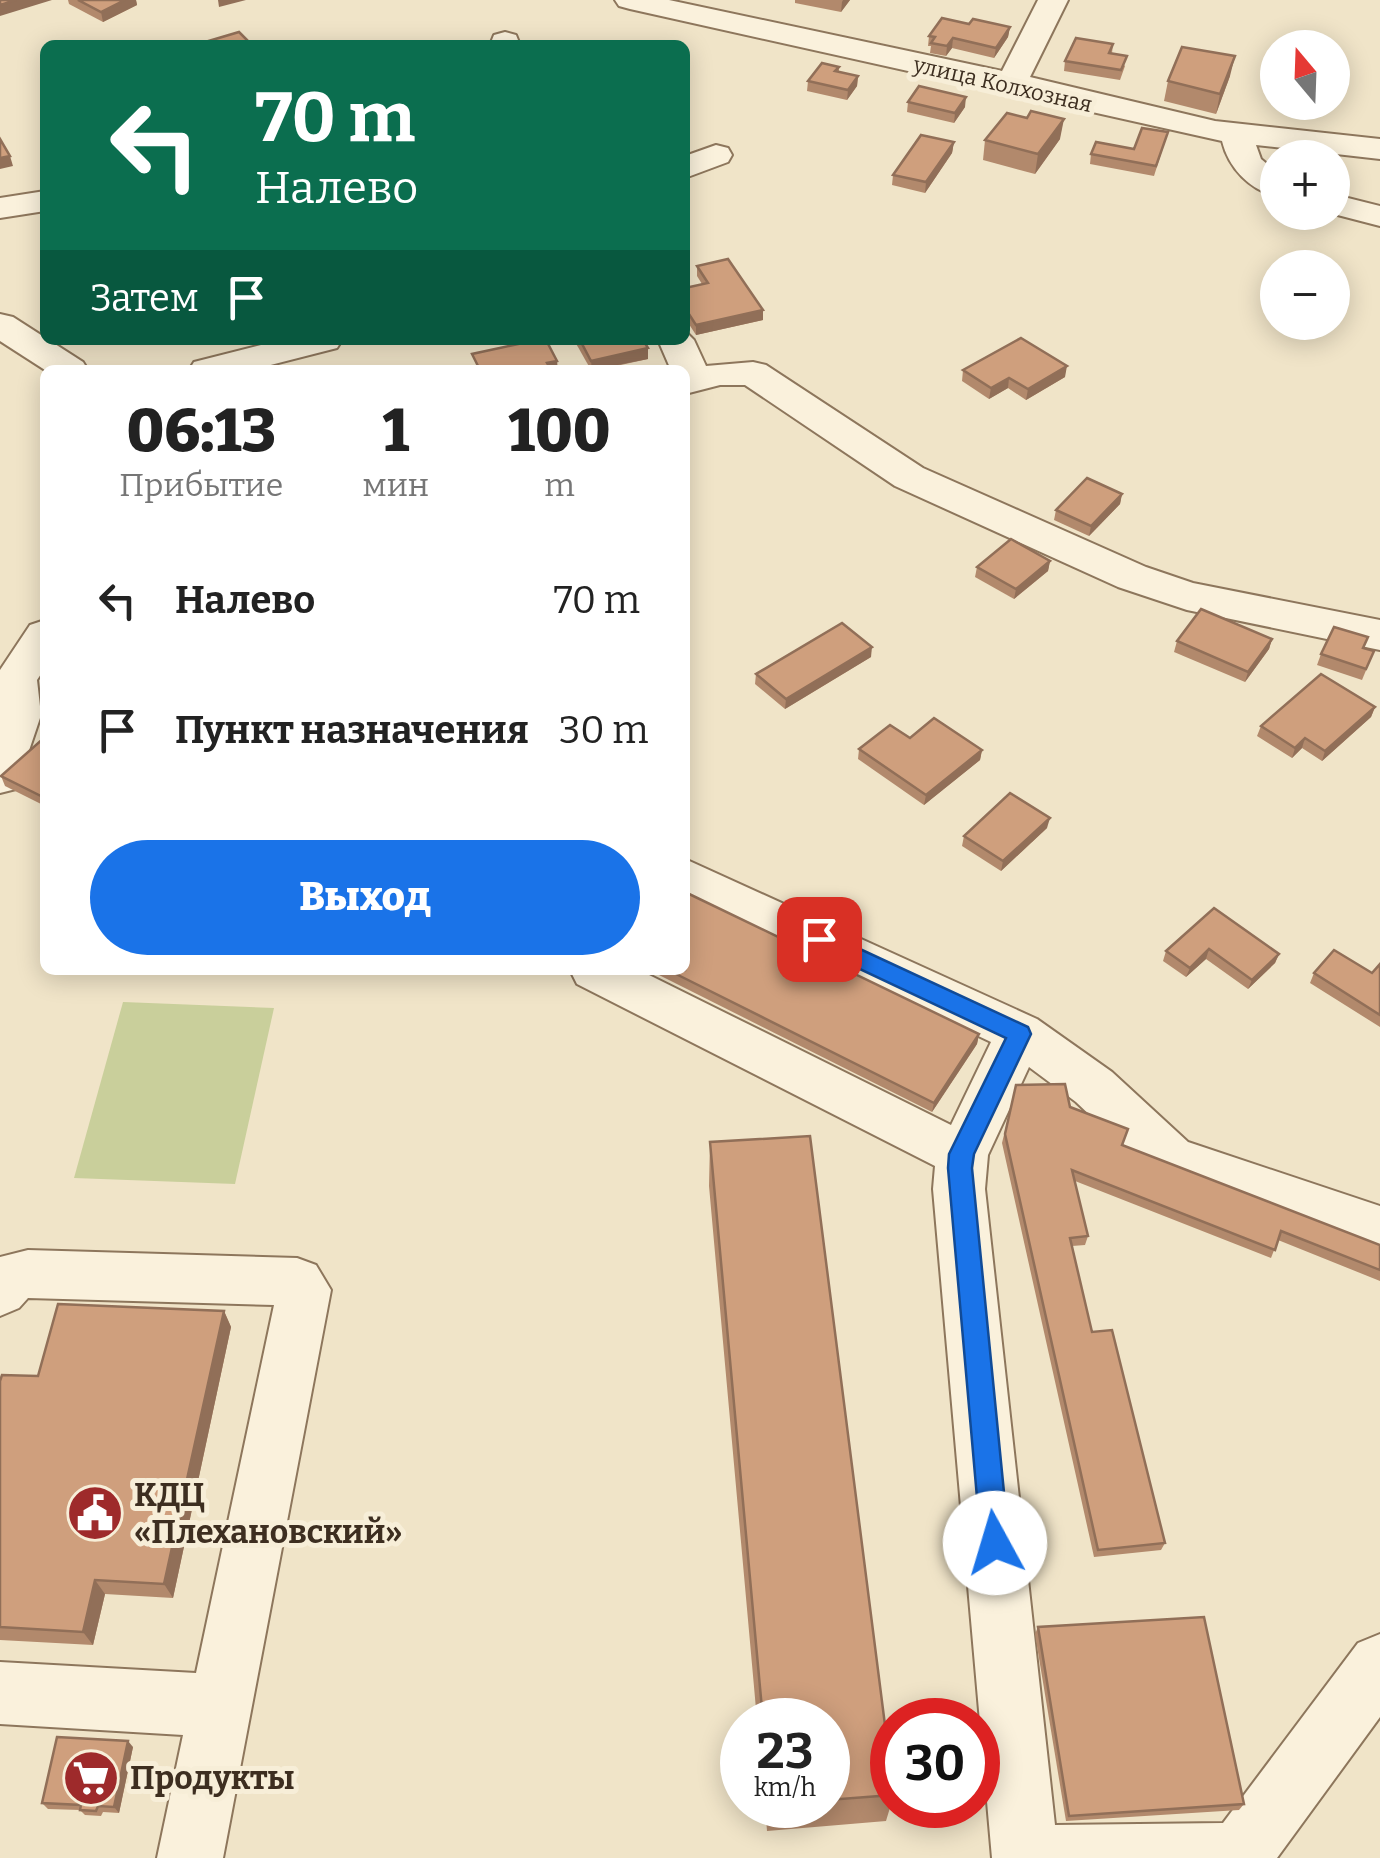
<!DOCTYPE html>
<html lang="ru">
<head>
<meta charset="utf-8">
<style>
	:root { --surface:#fff; --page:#f2f2f2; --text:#222; --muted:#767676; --accent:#1a73e8 }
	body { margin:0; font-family:Bitter,serif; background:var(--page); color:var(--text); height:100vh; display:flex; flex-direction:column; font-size:38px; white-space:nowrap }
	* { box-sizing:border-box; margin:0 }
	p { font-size:32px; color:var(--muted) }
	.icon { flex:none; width:55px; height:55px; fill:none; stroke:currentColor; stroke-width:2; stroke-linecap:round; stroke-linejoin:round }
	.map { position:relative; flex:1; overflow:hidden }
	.details { position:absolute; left:40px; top:365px; width:650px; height:610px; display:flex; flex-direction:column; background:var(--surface); border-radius:15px; box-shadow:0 5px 25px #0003 }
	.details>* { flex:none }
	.banner { position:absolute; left:40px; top:40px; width:650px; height:305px; border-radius:15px; box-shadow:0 5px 25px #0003; background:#0b6e4f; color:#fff; overflow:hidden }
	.needle { width:65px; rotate:341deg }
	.controls { position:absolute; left:1260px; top:30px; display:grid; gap:20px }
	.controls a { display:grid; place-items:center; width:90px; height:90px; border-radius:50%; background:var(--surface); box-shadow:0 5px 25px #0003; font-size:50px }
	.speed { position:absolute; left:720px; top:1698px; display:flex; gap:20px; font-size:50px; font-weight:700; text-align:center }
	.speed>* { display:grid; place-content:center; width:130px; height:130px; border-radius:50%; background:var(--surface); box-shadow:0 5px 25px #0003; line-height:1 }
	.speed small { font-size:25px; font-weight:400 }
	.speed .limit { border:15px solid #d22; background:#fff; color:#111 }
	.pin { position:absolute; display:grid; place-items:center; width:85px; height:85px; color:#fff; margin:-42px; border-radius:20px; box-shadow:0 5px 15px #0006 }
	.me { position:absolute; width:110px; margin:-55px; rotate:354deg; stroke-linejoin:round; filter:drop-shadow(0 0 8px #0008) }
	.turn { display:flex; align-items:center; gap:35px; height:210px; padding:0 50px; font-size:45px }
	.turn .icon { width:130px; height:130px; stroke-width:2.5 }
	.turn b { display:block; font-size:70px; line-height:85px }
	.then { display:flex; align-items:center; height:95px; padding:0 50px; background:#0003; gap:20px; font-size:38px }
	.eta { display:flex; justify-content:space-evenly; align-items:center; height:170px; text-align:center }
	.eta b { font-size:60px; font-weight:800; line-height:70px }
	.action { display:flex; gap:20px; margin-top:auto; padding:20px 50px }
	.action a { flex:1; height:115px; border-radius:60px; background:var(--accent); color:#fff; font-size:40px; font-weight:800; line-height:115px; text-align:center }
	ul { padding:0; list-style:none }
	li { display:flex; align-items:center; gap:30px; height:130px; padding:0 50px }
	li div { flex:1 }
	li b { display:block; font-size:38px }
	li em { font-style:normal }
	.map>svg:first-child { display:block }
	.green { fill:#c9cf9b }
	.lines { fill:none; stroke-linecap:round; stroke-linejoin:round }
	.minor-casing { stroke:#8d765c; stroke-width:4 }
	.minor { fill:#faf1dc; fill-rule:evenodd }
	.wall { fill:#b2896c }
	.shaded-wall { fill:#916f58 }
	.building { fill:#cf9f7d; stroke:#916f58; stroke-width:2.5 }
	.route { fill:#1a73e8; stroke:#114b97; stroke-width:2.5 }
	.labels { text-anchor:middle; stroke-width:10; stroke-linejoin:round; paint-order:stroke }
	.far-street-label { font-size:22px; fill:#3d2e20; stroke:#f7eed8 }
	.near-poi-label { font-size:32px; font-weight:bold; fill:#3d2e20; stroke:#f7eed8; text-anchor:start }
</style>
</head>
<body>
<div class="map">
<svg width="1380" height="1858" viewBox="0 0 1380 1858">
	<rect width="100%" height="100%" fill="#f0e4c8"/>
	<!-- green -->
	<path class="green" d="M123,1002L274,1008L235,1184L74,1178Z"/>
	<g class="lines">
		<!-- minor casing -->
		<g class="minor-casing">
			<g id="minor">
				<path d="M615,0H669L1002,71L1038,0H1068L1030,77L1215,121L1380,139V159L1256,145L1261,159L1278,173V197C1250,190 1229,169 1222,141L630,9L619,6Z"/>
				<path d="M505,32L516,35L520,45H490L494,35Z"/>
				<path d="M716,145L728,148L732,155L728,162L685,178V156Z"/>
				<path d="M45,191V211L0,218V198Z"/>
				<path d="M1332,194L1380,206V226L1326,212H1332Z"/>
				<path d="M0,314L13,317L83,362L88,370H45L0,341Z"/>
				<path d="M685,331L694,340L706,366L753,362L766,365L923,468L1146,567L1193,583L1380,620V650L1187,610L1118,587L895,486L745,385H720L685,394V370H671L658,340H685Z"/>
				<path d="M281,340H342L337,348L251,370H189L194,362Z"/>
				<path d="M45,620V668L37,680L41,715L16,789L0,793V670L30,625Z"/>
				<path d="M685,859L1037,1019L1112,1072L1188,1142L1380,1206V1254L1152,1174L1076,1102L1029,1067L988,1155L985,1189L1055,1825L1223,1823L1358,1643L1380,1634V1717L1277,1858H992L933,1189L935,1166L577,984L570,970H639L951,1125L991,1042L685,897Z"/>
				<path d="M28,1250L297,1258L316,1265L331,1290L223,1858H157L183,1735L0,1724V1662L196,1673L274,1305L28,1298L19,1308L0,1316V1257Z"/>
			</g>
		</g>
		<!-- minor -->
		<use href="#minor" class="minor"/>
	</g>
	<!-- wall -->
	<g class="wall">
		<path d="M68,0H136L137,5L103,22L69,4Z"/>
		<path d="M795,0H850L841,12L795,3Z"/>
		<path d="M969,24L1010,27L1008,37L994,58L952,48L946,56L930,53L931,46H928L929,36Z"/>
		<path d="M1113,44L1112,53L1125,66L1120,80L1064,71L1065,61Z"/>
		<path d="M839,67V72L858,76L857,86L847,100L807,91L808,81Z"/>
		<path d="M1230,76L1216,114L1164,101L1168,81Z"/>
		<path d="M908,102L965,107L954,123L907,112Z"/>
		<path d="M1168,132L1154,176L1090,164L1091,154L1134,149Z"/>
		<path d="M1060,139L1035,174L983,160L985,140Z"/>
		<path d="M954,142L952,153L925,193L892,185L893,175Z"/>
		<path d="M697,266L763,310V320L696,335L685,318V288L702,284L697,276Z"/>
		<path d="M574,340H643L648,348V359L598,370H591Z"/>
		<path d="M963,370L1065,377L1026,400L1008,388L989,399L962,381Z"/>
		<path d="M1122,494L1120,504L1089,536L1054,520L1056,510Z"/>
		<path d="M1050,561L1048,571L1014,599L975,577L977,567Z"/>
		<path d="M1272,639L1269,649L1245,682L1174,652L1177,641Z"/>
		<path d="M1363,647L1374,651L1362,680L1317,665L1321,654Z"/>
		<path d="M871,657L785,709L755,684L756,674Z"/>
		<path d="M1375,707L1371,717L1322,761L1302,748L1292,758L1257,736L1261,726Z"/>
		<path d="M45,737V806L5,786L1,776Z"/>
		<path d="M859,749L982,750L980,760L924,805L858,759Z"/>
		<path d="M1047,828L1001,871L962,846L964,836Z"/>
		<path d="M1214,908L1279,954L1275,963L1248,989L1206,959L1186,977L1163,961L1166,951Z"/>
		<path d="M1380,964V1027L1310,983L1314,973H1372Z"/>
		<path d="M649,970H685L979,1034L977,1044L932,1112Z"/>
		<path d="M1016,1085L1122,1145L1380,1245V1281L1278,1240L1271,1258L1075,1181L1088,1236L1085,1245L1072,1246L1092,1332L1165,1543L1161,1550L1094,1557L1002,1143Z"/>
		<path d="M710,1142L892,1780V1801L886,1821L767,1831L765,1805H828V1720H757L709,1186Z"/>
		<path d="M224,1311L231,1327L173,1598L105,1594L93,1645L0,1640V1381L38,1376Z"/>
		<path d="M1038,1627L1244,1804L1239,1810L1066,1821L1035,1634Z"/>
		<path d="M133,1747L119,1813L103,1812L101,1816L85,1815L80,1810L48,1809L42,1803Z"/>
	</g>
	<!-- shaded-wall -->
	<g class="shaded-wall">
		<path d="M16,0H52L0,16V5Z"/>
		<path d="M125,0H136L137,5L103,22L101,12Z"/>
		<path d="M218,0H246L219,7Z"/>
		<path d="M843,0H850L841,12L842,2Z"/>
		<path d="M1010,27L1008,37L994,58L996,48Z"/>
		<path d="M953,38L952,48L946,56L947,46Z"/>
		<path d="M1235,56L1230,76L1216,114L1220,94Z"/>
		<path d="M858,76L857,86L847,100L848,90Z"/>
		<path d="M966,97L965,107L954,123L955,113Z"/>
		<path d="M1064,119L1060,139L1035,174L1038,154Z"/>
		<path d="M954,142L952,153L925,193L926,182Z"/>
		<path d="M10,156L13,166L0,169V158Z"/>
		<path d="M763,310V320L696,335V325Z"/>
		<path d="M648,348V359L592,370L591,361Z"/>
		<path d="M557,361L558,370H547V363Z"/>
		<path d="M1067,366L1065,377L1026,400L1028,389Z"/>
		<path d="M1009,378L1008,388L989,399L991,388Z"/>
		<path d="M1122,494L1120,504L1089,536L1091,526Z"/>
		<path d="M1050,561L1048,571L1014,599L1016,589Z"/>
		<path d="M1272,639L1269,649L1245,682L1248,672Z"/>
		<path d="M872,647L871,657L785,709L786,699Z"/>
		<path d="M1375,707L1371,717L1322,761L1325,751Z"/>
		<path d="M1305,738L1302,748L1292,758L1295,748Z"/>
		<path d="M982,750L980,760L924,805L926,795Z"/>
		<path d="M1050,818L1047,828L1001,871L1003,861Z"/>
		<path d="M1209,949L1206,959L1186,977L1190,968Z"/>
		<path d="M1279,954L1275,963L1248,989L1252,980Z"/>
		<path d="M979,1034L977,1044L932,1112L934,1103Z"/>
		<path d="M224,1311L231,1327L173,1598L164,1584Z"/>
		<path d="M95,1580L105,1594L93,1645L83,1632Z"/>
		<path d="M128,1741L133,1747L119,1813L114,1807Z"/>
	</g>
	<!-- building -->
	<g class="building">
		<path d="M0,0H16L0,5Z"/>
		<path d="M78,0H125L101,12Z"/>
		<path d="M942,18L969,24L973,19L1010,27L996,48L953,38L947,46L931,43L935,37L929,36Z"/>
		<path d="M239,32L252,45H195Z"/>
		<path d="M1076,38L1113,44L1109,53L1127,56L1121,70L1065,61Z"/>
		<path d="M1182,47L1235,56L1220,94L1168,81Z"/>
		<path d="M822,63L839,67L835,71L858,76L848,90L808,81Z"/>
		<path d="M919,86L966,97L955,113L908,102Z"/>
		<path d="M1031,111L1064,119L1038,154L985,140L1007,113L1027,118Z"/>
		<path d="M1142,128L1168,132L1156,166L1091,154L1096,142L1134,149Z"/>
		<path d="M921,135L954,142L926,182L893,175Z"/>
		<path d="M0,139L10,156L0,158Z"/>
		<path d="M728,259L763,310L696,325L685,308V288L708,283L697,266Z"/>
		<path d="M1021,338L1067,366L1028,389L1009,378L991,388L963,370Z"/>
		<path d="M537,340H546L557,361L547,363L551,370H480L472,354Z"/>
		<path d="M580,340H643L648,348L591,361Z"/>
		<path d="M1087,478L1122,494L1091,526L1056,510Z"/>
		<path d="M1011,539L1050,561L1016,589L977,567Z"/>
		<path d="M1201,609L1272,639L1248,672L1177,641Z"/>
		<path d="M842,623L872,647L786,699L756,674Z"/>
		<path d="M1334,627L1368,637L1363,648L1374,651L1366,669L1321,654Z"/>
		<path d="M1321,674L1375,707L1325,751L1305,738L1295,748L1261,726Z"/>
		<path d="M934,718L982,750L926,795L859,749L890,725L910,738Z"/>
		<path d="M45,737V798L1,776Z"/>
		<path d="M1010,793L1050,818L1003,861L964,836Z"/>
		<path d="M685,892L979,1034L934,1103L668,970H685Z"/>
		<path d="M1214,908L1279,954L1252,980L1209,949L1190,968L1166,951Z"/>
		<path d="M1334,950L1372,973L1380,964V1015L1314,973Z"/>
		<path d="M1065,1084L1070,1107L1128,1129L1122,1145L1380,1245V1270L1281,1231L1275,1250L1072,1170L1088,1236L1070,1238L1092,1332L1112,1330L1165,1543L1098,1550L1005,1134L1016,1085Z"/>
		<path d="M810,1136L892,1780V1795L828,1800V1720H763L710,1142Z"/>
		<path d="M58,1304L224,1311L164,1584L95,1580L83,1632L0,1627V1381L2,1375L38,1376Z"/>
		<path d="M1204,1617L1244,1804L1069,1816L1038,1627Z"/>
		<path d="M57,1737L128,1741L114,1807L98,1806L96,1811L80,1810L81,1805L42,1803Z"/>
	</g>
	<!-- route -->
	<path class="route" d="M819,930L1028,1027L1031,1034L974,1154L972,1168L1009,1543L1005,1553L995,1557L985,1553L981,1543L948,1168L949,1154L1006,1038L811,946L807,939Z"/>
	<!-- icons -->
	<defs>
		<g id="civic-disc" transform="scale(2.875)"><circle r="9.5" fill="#9e2a2b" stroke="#f7eed8"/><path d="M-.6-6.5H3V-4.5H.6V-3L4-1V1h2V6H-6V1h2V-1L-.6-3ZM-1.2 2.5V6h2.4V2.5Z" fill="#fff"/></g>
		<g id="supermarket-disc" transform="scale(2.875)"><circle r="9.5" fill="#9e2a2b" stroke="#f7eed8"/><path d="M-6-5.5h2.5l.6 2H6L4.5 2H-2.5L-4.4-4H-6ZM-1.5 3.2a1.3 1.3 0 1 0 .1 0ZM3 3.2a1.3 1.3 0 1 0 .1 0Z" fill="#fff"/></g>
	</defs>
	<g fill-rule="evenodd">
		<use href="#civic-disc" x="95" y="1513"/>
		<use href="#supermarket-disc" x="91" y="1778"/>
	</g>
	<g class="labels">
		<!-- far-street labels -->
		<g class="far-street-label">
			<text transform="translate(1003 84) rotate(13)" y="8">улица Колхозная</text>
		</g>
		<!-- near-poi labels -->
		<g class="near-poi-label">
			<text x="134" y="1506">КДЦ<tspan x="134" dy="37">«Плехановский»</tspan></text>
			<text x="130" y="1789">Продукты</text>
		</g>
	</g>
</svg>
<div class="controls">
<a><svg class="needle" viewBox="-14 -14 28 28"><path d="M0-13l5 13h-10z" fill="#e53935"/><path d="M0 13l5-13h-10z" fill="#767676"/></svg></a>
<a>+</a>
<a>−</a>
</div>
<div class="speed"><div>23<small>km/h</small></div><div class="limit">30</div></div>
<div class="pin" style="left:819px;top:939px;background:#d93025"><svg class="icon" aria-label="arrive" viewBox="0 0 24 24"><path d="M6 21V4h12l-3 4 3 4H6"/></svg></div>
<svg class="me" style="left:995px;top:1543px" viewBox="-20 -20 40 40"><circle r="19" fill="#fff"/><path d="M0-13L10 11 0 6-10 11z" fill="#1a73e8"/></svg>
<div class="banner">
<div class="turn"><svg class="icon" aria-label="left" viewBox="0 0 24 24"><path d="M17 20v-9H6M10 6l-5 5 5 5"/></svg><div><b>70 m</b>Налево</div></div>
<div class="then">Затем<svg class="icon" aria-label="arrive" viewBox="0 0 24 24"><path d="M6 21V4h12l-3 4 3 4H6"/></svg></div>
</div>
<section class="details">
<div class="eta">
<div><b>06:13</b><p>Прибытие</p></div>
<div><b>1</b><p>мин</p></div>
<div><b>100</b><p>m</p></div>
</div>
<ul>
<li><svg class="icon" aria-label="left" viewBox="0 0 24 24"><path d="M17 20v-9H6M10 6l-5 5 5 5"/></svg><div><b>Налево</b></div><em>70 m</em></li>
<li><svg class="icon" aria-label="arrive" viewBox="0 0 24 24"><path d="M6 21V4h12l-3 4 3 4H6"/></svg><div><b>Пункт назначения</b></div><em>30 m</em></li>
</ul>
<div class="action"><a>Выход</a></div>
</section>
</div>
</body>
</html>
